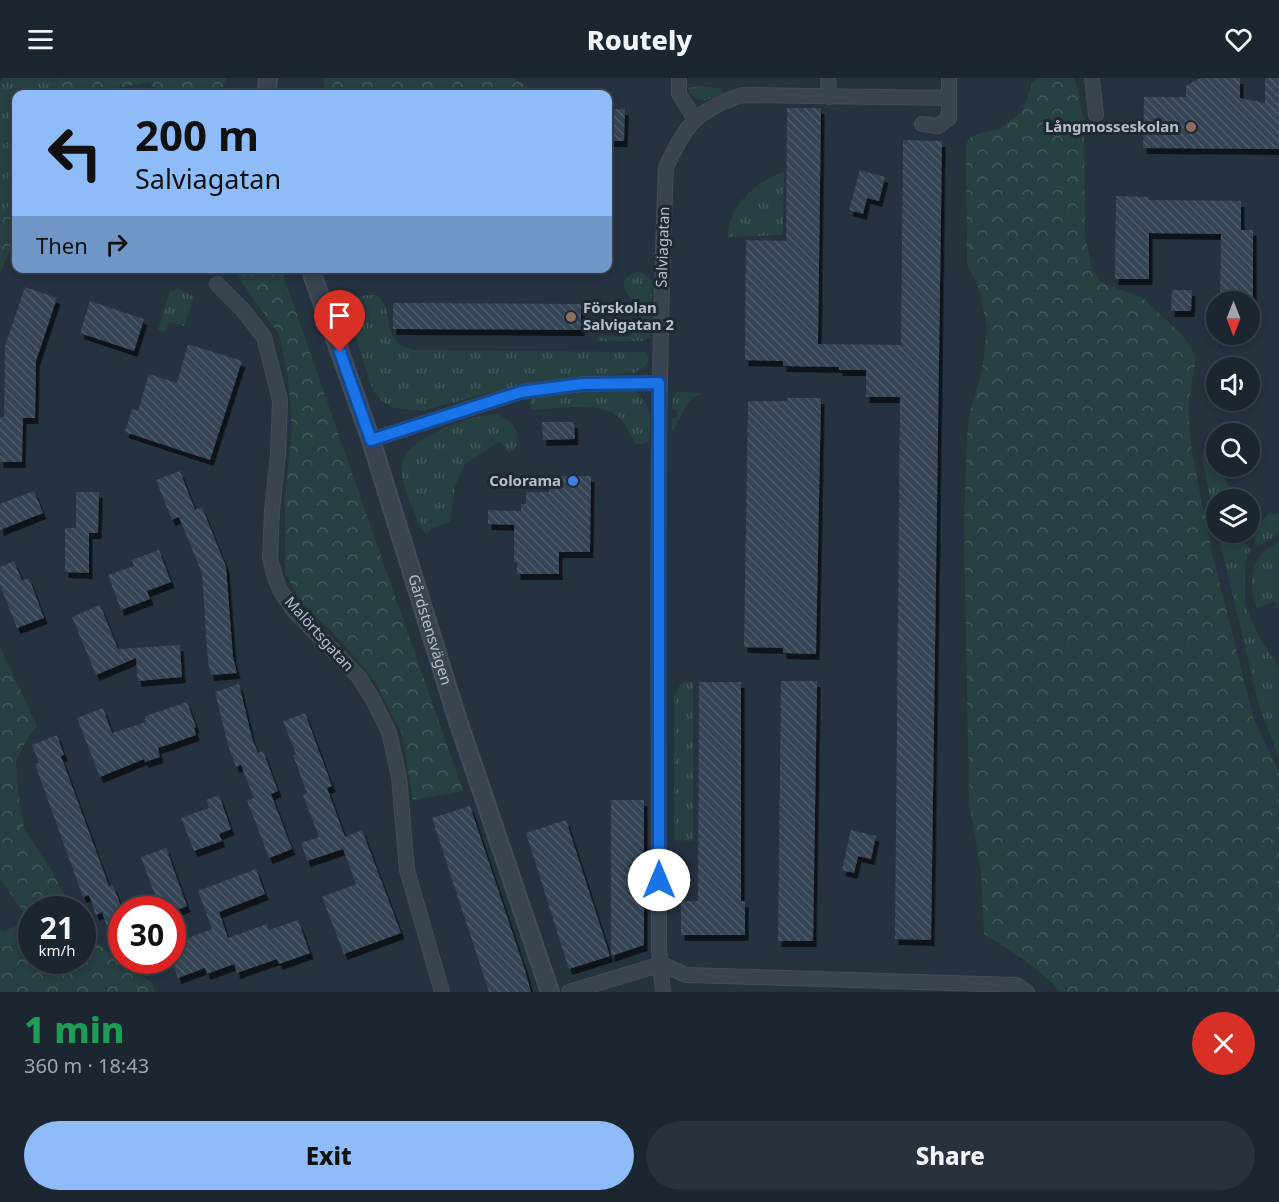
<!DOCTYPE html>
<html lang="en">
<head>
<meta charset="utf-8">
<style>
	:root { --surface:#1c2630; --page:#29323c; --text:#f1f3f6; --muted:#a0a5ab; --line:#3a434c; --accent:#8dbcf8 }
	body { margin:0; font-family:"Noto Sans",sans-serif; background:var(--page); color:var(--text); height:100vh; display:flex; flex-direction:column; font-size:22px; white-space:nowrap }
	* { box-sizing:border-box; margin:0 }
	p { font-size:20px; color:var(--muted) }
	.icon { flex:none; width:33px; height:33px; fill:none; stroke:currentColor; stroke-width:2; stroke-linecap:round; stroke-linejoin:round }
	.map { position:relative; height:914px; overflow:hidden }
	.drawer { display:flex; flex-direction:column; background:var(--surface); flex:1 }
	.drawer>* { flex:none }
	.banner { position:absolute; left:12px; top:12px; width:600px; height:183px; border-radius:12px; box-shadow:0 3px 9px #0003,0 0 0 2px var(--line); background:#8dbcf8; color:#111; overflow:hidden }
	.needle { width:39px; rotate:180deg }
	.buttons { position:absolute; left:1206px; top:213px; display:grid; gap:12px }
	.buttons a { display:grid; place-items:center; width:54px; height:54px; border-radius:50%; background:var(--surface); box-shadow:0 3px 9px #0003,0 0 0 2px var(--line); font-size:30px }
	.speed { position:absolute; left:18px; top:818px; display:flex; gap:12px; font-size:30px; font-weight:700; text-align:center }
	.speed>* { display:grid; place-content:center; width:78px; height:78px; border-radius:50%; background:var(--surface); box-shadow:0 3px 9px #0003,0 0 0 2px var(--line); line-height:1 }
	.speed small { font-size:15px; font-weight:400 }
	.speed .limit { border:9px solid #d22; background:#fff; color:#111 }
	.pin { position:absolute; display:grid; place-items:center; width:51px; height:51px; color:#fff; margin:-62px -26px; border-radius:50% 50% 50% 0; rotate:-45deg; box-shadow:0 0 6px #0007 }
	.pin .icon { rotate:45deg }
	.me { position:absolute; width:66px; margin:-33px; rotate:0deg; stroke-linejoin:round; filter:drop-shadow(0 0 4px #0008) }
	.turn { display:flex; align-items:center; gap:21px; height:126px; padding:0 24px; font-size:27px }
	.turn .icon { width:78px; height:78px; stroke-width:2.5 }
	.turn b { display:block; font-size:42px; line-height:51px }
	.then { display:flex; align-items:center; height:57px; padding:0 24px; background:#0003; gap:12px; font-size:22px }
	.round { display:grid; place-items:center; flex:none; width:63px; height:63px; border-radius:32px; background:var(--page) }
	.summary { display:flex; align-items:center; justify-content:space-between; height:102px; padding:0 24px }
	h1 { font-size:36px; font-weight:800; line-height:45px; color:#1e9e55 }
	.primary-button { display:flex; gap:12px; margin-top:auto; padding:12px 24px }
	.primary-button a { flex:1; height:69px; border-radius:36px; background:var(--accent); color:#111; font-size:24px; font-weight:800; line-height:69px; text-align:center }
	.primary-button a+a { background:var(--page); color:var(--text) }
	header { display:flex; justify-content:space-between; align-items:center; height:78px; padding:0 24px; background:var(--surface); font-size:27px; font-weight:800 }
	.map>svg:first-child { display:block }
	.grass { fill:url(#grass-tufts) }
	.forest { fill:url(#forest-crowns) }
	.building { fill:url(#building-back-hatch); filter:url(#shadow) }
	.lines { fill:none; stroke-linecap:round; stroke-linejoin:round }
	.minor-casing { stroke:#434d59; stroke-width:16 }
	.tertiary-casing { stroke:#434d59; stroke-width:20 }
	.minor { stroke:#394450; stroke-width:14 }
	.tertiary { stroke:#394450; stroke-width:16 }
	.route-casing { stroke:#114b97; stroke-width:15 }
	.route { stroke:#1a73e8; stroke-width:10 }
	.education-dot { fill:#8d6e63; stroke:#1e2935; stroke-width:2 }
	.shop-dot { fill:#3f7fe0; stroke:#1e2935; stroke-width:2 }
	.labels { text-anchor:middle; stroke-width:6; stroke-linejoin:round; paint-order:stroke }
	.poi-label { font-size:15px; font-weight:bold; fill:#b6bfcb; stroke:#1e2935; text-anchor:end }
	.street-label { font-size:15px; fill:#b6bfcb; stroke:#1e2935 }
</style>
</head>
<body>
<header><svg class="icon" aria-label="menu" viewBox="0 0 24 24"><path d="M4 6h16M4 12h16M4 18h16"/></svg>Routely<svg class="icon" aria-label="heart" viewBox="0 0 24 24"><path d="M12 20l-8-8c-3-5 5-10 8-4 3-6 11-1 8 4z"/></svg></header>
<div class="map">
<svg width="1279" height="914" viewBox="0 0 1279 914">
	<defs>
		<pattern id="grass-tufts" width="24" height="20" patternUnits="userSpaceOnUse" patternTransform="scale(1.5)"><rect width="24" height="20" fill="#274041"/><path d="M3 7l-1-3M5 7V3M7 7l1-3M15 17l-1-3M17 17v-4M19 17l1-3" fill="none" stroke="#445a5b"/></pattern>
		<pattern id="forest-crowns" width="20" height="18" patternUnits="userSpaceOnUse" patternTransform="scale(1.5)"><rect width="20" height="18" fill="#274041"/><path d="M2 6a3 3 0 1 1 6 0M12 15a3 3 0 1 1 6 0" fill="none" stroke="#445a5b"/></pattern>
		<pattern id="building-back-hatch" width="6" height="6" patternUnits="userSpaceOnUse" patternTransform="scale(1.5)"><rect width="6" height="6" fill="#344454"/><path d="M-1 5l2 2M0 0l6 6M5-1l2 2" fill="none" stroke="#4f5d6b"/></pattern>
		<filter id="shadow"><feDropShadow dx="3.5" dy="6" stdDeviation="0" flood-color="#0009"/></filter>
	</defs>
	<rect width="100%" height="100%" fill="#253240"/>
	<!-- grass -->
	<g class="grass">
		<path d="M2,0H60L53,16H16V108L0,149V5Z"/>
		<path d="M700,8L720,10L724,15C710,21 695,29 688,10Z"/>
		<path d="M784,93L783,157L728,159C728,126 756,105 784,93Z"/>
		<path d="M637,194L643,195L652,203L651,259L642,263H598V258L629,259L640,248L639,229C628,218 612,202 637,194Z"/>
		<path d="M178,211L194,219L184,248L169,244L166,254L158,252L170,213Z"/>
		<path d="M368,217H377C398,237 376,262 415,272L646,274L649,280L646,288L634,295L565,301L504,311L422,333L394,330L382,323L373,313L343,221Z"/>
		<path d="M632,311C651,323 653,342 649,363L643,366H636C630,358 627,348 621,341C603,322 557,331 532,332L530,323C551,310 606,312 632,311Z"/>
		<path d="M677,314L704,315C682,321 685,338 672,352V340L677,339V332L672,331L673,320Z"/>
		<path d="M495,336C515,341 527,362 509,376L500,363L465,386L455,408L450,444L431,450L427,457C419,448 415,435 410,424C406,411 398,397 403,383C412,357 470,338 495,336Z"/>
		<path d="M1208,371L1216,379V388L1220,389L1231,413L1232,421L1216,422V446L1202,380L1203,373Z"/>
		<path d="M1250,434L1260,444L1270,435L1279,436V456L1258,468L1249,455Z"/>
		<path d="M1218,455H1240L1250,472L1245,486V526L1258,557L1279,590V680L1259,628Z"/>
		<path d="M1279,463V532L1275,523L1257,530C1251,514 1249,493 1260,478C1264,472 1273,468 1279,463Z"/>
		<path d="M685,604H693V763L674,762V619L680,607Z"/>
	</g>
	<!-- forest -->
	<g class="forest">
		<path d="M60,0H226L223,11L224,16H157L150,4L116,10L105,16H53Z"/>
		<path d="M324,0H513L537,16H324Z"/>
		<path d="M1038,0H1073L1076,5L1084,44L1085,157L1092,191L1102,205L1143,220L1183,258L1196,278L1188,330L1192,375L1212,475L1254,642L1279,694V914H1061C1038,890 1012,873 984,856L981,793L969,724L964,451L967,357L971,330L982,293L987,251L980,214L967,185L966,70L968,61L979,55L1000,51L1022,33L1032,6Z"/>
		<path d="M16,108V160L0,195V149Z"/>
		<path d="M235,191H281L463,713L413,722L402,656L376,605L344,566L302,525L285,495V419L292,353L288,300L279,256L241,204Z"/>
		<path d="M0,569L37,648L28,659L16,683L18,713L24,751L50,790L72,831H32V882H82L83,850L88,859L152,905L155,914H0V852L5,853L28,841L0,801Z"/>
	</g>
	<!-- building -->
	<g class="building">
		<path d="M1200,0H1240V20L1265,25V0H1279V71L1143,70L1144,19H1186V8Z"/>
		<path d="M787,30H821L818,266L901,267L903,62L942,63L931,862L895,861L900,319H866V292H839V289L783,288V283L745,282L746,162L786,163Z"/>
		<path d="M608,31H625L624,63H608Z"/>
		<path d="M860,92L885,99L879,123L867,120L863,136L849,132Z"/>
		<path d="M1116,118L1149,119V122L1241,123V152H1253V224H1220L1221,156L1149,155V201H1115Z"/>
		<path d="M25,209L57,220L36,283L35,340H23L22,384H0V339H4L5,268Z"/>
		<path d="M1172,212H1192L1191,233H1171Z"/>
		<path d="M90,223L144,241L134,273L80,255Z"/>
		<path d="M393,225L581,226V252L393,251Z"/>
		<path d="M188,266L242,283L210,382L125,354L132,331L138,333L149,296L177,305Z"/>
		<path d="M787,320H821L816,576L783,575V570L744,569L748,323H787Z"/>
		<path d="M542,344H574L575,361L543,362Z"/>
		<path d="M180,393L195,432L202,429L226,489L233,579L237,595L211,597L208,584L202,495L179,439L172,442L156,402Z"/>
		<path d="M549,398H591L590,474H559V496H517V484H514V447L488,446V432L521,433V426H526V414H549Z"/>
		<path d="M34,413L43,435L0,452V426Z"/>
		<path d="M76,414H99L98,455H89V495L65,494V450H76Z"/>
		<path d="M159,472L171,504L147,513L150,521L121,532L108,497L134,488L132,482Z"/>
		<path d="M14,483L22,503L29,500L44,540L17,550L0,507V489Z"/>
		<path d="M100,527L118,571L180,567L182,599L138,603L136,580L96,597L72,539Z"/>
		<path d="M781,603H817L813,863H778Z"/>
		<path d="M699,604H741V823H745V857H681V823H698Z"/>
		<path d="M239,606L252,660L258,675L263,673L278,713L271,716L292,771L269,780L247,722L254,720L241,687L236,689L228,667L215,614Z"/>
		<path d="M187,624L196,649L194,650L196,657L158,670L160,679L145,684L144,681L100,699L77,640L103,630L112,655L146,644L145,638Z"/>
		<path d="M305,635L332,708L327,710L345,759L362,752L401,855L344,876L322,819L356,806L343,771L307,783L301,765L319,759L303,717L307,715L293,677L296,676L283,643Z"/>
		<path d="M57,657L64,677L61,678L109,808L113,807L122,831V847L108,852L102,834L96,837L89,817L83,819L35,686L39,685L32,667Z"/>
		<path d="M219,717L231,751L219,756L222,763L194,773L181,740L209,730L206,722Z"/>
		<path d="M611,722H644V867L611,878Z"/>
		<path d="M470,728L525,892L531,914H489L432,740Z"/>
		<path d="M566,742L610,878L569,891L526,755Z"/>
		<path d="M851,752L876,758L871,781L858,778L854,795L842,792Z"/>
		<path d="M166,770L187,828L180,831H160L141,779Z"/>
		<path d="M256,791L265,816L219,834L228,860L267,846L269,852L298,842L310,875L279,886L277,881L237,895L234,886L207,896L205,890L178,900L172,884V866L212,851L198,813Z"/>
	</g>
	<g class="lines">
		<!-- minor casing -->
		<g class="minor-casing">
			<g id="minor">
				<path d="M679,0V16L695,41"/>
				<path d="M828,0L829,19"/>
				<path d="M1092,0L1096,37"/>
				<path d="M922,46L938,48L949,40V0"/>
				<path d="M217,206L242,231L264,259L280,322L278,376L272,433L270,481L275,499L280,512L294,533L358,598L372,620L389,654L399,699L407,792L442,914"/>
				<path d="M371,362L521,314L582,306L659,305"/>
				<path d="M569,914L662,886L686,897L1016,907L1027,914"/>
				<path d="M663,914L659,871C659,610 655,350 666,89C687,46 695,33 742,17L949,20"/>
			</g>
		</g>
		<!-- tertiary casing -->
		<g class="tertiary-casing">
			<g id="tertiary">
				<path d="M267,16L268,0"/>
				<path id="s1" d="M310,190L371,362L457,640L550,914"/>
			</g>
		</g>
		<!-- minor -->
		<use href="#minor" class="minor"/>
		<!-- tertiary -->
		<use href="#tertiary" class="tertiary"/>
	</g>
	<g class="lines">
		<!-- route casing -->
		<g class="route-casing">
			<path id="route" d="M340,274L371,362L521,314L582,306L659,305V802"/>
		</g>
		<!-- route -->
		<use href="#route" class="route"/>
	</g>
	<!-- markers -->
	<g class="education-dot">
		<circle cx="1191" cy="49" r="6"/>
		<circle cx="571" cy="239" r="6"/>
	</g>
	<circle class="shop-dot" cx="573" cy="403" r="6"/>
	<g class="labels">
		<!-- poi labels -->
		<g class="poi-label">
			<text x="1179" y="54">Långmosseskolan</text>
			<text x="583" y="235" text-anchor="start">Förskolan<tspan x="583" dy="17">Salvigatan 2</tspan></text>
			<text x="561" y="408">Colorama</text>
		</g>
		<!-- street labels -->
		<g class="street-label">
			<text transform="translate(663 169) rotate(-88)" y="5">Salviagatan</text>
			<text dy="5" stroke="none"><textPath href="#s1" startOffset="381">Gårdstensvägen</textPath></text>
			<text transform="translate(319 556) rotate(48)" y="5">Malörtsgatan</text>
		</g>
	</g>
</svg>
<div class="buttons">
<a><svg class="needle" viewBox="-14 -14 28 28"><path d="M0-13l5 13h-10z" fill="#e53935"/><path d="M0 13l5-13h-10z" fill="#a0a5ab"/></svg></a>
<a><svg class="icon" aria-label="sound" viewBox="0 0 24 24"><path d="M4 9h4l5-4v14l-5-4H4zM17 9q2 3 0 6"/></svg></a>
<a><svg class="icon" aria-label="search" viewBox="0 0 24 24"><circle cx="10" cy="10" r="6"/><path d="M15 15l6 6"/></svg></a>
<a><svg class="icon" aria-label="layers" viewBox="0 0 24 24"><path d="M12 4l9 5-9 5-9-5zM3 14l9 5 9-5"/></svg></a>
</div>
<div class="speed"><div>21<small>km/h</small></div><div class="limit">30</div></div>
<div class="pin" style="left:340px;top:274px;background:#d93025"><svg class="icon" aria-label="arrive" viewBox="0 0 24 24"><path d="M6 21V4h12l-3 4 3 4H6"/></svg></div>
<svg class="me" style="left:659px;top:802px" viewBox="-20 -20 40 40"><circle r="19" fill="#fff"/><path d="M0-13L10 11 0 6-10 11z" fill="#1a73e8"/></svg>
<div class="banner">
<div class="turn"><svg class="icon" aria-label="left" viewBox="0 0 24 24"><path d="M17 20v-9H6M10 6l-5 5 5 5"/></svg><div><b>200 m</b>Salviagatan</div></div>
<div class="then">Then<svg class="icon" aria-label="right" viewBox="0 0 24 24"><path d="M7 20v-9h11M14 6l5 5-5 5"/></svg></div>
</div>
</div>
<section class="drawer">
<div class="summary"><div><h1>1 min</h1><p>360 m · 18:43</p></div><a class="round" style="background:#d93025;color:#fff"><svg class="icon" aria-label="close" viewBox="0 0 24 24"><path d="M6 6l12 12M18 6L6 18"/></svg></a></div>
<div class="primary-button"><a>Exit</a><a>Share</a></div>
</section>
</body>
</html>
